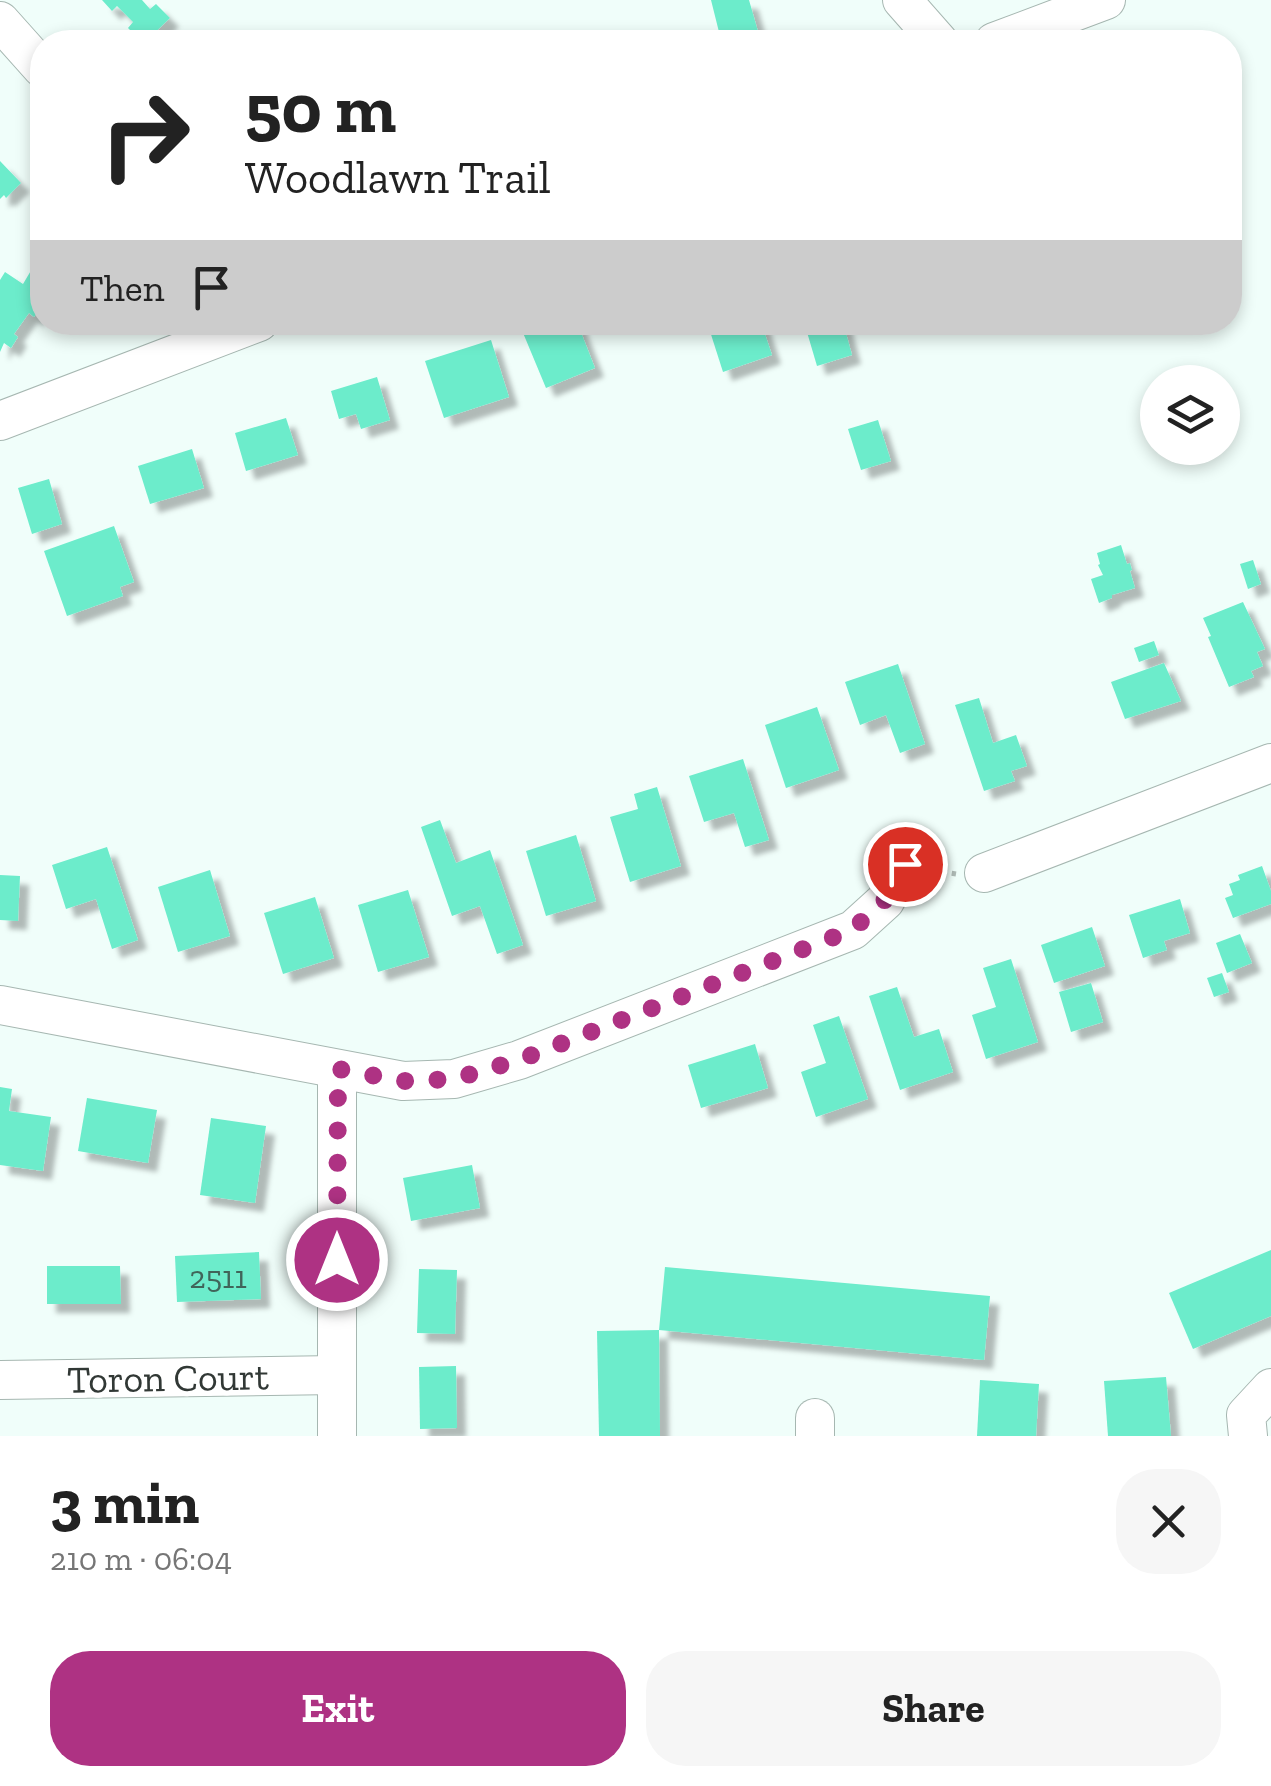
<!DOCTYPE html>
<html lang="en">
<head>
<meta charset="utf-8">
<style>
	:root { --surface:#fff; --page:#f6f6f6; --text:#222; --muted:#767676; --accent:#ae3283 }
	body { margin:0; font-family:"Zilla Slab",serif; background:var(--page); color:var(--text); height:100vh; display:flex; flex-direction:column; font-size:38px; white-space:nowrap }
	* { box-sizing:border-box; margin:0 }
	p { font-size:32px; color:var(--muted) }
	.icon { flex:none; width:55px; height:55px; fill:none; stroke:currentColor; stroke-width:2; stroke-linecap:round; stroke-linejoin:round }
	.map { position:relative; height:1436px; overflow:hidden }
	.panel { display:flex; flex-direction:column; background:var(--surface); flex:1 }
	.panel>* { flex:none }
	.hud { position:absolute; left:30px; top:30px; width:1212px; height:305px; border-radius:40px; box-shadow:0 5px 15px #0003; background:#fff; color:var(--text); overflow:hidden }
	.tools { position:absolute; left:1140px; top:365px; display:grid; gap:20px }
	.tools a { display:grid; place-items:center; width:100px; height:100px; border-radius:50%; background:var(--surface); box-shadow:0 5px 15px #0003; font-size:50px }
	.pin { position:absolute; display:grid; place-items:center; width:85px; height:85px; color:#fff; margin:-42px; border:5px solid #fff; border-radius:50%; box-shadow:0 2px 10px #0007 }
	.me { position:absolute; width:110px; margin:-55px; rotate:0deg; stroke-linejoin:round; filter:drop-shadow(0 0 8px #0008) }
	.turn { display:flex; align-items:center; gap:35px; height:210px; padding:0 50px; font-size:45px }
	.turn .icon { width:130px; height:130px; stroke-width:2.5 }
	.turn b { display:block; font-size:70px; line-height:85px }
	.then { display:flex; align-items:center; height:95px; padding:0 50px; background:#0003; gap:20px; font-size:38px }
	.round { display:grid; place-items:center; flex:none; width:105px; height:105px; border-radius:40px; background:var(--page) }
	.head { display:flex; align-items:center; justify-content:space-between; height:170px; padding:0 50px }
	h1 { font-size:60px; font-weight:700; line-height:75px }
	.button { display:flex; gap:20px; margin-top:auto; padding:20px 50px }
	.button a { flex:1; height:115px; border-radius:40px; background:var(--accent); color:#fff; font-size:40px; font-weight:700; line-height:115px; text-align:center }
	.button a+a { background:var(--page); color:var(--text) }
	.map>svg:first-child { display:block }
	.building { fill:#6ceccb; filter:url(#shadow) }
	.lines { fill:none; stroke-linecap:round; stroke-linejoin:round }
	.minor-casing { stroke:#a6b7b1; stroke-width:40 }
	.path { stroke:#afbab6; stroke-width:5; stroke-dasharray:5 5; stroke-linecap:butt }
	.minor { stroke:#fff; stroke-width:38 }
	.route { stroke:#ae3283; stroke-width:18; stroke-dasharray:0 32.4 }
	.labels { text-anchor:middle; stroke-width:10; stroke-linejoin:round; paint-order:stroke }
	.number-label { font-size:32px; fill:#40655a }
	.street-label { font-size:38px; fill:#313835; stroke:#fff }
</style>
</head>
<body>
<div class="map">
<svg width="1271" height="1436" viewBox="0 0 1271 1436">
	<defs>
		<filter id="shadow"><feDropShadow dx="9" dy="9" stdDeviation="2.5" flood-color="#0004"/></filter>
	</defs>
	<rect width="100%" height="100%" fill="#f0fefa"/>
	<!-- building -->
	<g class="building">
		<path d="M102,0H142L150,9L156,4L170,18L145,42H142L128,28L133,22L117,6L112,11Z"/>
		<path d="M711,0H749L761,42H706L705,35L719,32Z"/>
		<path d="M0,161L21,183L6,198L4,195L0,199Z"/>
		<path d="M42,252V305L34,317L29,313L14,334L18,337L11,348L4,343L0,352V280L5,272L23,284Z"/>
		<path d="M534,322H577L595,368L546,388L521,328Z"/>
		<path d="M707,322H761L772,355L723,372Z"/>
		<path d="M804,322H843L852,355L817,366Z"/>
		<path d="M491,340L509,397L444,418L425,361Z"/>
		<path d="M377,377L390,420L361,429L356,414L339,419L331,391Z"/>
		<path d="M286,418L298,455L246,471L235,433Z"/>
		<path d="M878,420L891,461L861,470L848,429Z"/>
		<path d="M192,449L204,488L150,504L138,466Z"/>
		<path d="M49,479L62,524L32,534L18,488Z"/>
		<path d="M114,526L134,582L120,587L123,596L67,616L44,551Z"/>
		<path d="M1121,545L1127,564L1130,563L1132,570L1130,571L1135,588L1112,595V598L1099,603L1091,579L1103,575L1098,565L1100,564L1097,553Z"/>
		<path d="M1253,560L1261,584L1248,589L1240,564Z"/>
		<path d="M1243,602L1265,649L1257,652L1263,666L1251,671L1254,677L1229,687L1208,637L1211,636L1203,618Z"/>
		<path d="M1154,641L1159,655L1139,662L1134,648Z"/>
		<path d="M1164,663L1181,701L1125,719L1111,682Z"/>
		<path d="M898,664L925,744L900,753L886,715L860,725L845,682Z"/>
		<path d="M979,698L993,743L1016,735L1027,766L1011,771L1015,781L984,791L955,705Z"/>
		<path d="M817,707L839,770L786,788L765,725Z"/>
		<path d="M743,759L769,840L745,847L734,813L704,822L689,776Z"/>
		<path d="M657,787L681,866L630,882L610,817L638,809L634,794Z"/>
		<path d="M440,820L456,863L490,850L523,945L497,954L480,906L452,916L421,827Z"/>
		<path d="M576,835L596,901L546,916L526,851Z"/>
		<path d="M107,847L138,940L112,949L96,899L66,909L52,865Z"/>
		<path d="M1262,866L1271,891V904L1233,918L1225,898L1233,895L1229,884L1240,880L1238,875Z"/>
		<path d="M210,870L230,936L178,952L158,887Z"/>
		<path d="M0,875L20,876L18,921L0,920Z"/>
		<path d="M408,890L429,957L378,972L358,905Z"/>
		<path d="M315,897L334,958L283,974L264,913Z"/>
		<path d="M1180,899L1190,933L1164,941L1167,950L1143,958L1129,915Z"/>
		<path d="M1092,927L1105,966L1054,983L1041,945Z"/>
		<path d="M1240,934L1252,963L1227,973L1216,943Z"/>
		<path d="M1011,959L1038,1042L986,1059L972,1015L996,1007L983,968Z"/>
		<path d="M1222,973L1229,992L1214,997L1207,978Z"/>
		<path d="M1091,983L1103,1022L1071,1032L1059,992Z"/>
		<path d="M897,987L914,1037L939,1029L953,1072L900,1090L869,996Z"/>
		<path d="M839,1016L868,1099L816,1117L801,1072L826,1063L813,1025Z"/>
		<path d="M755,1044L768,1088L701,1108L688,1065Z"/>
		<path d="M0,1087L12,1089L9,1111L51,1117L43,1171L0,1165Z"/>
		<path d="M87,1098L157,1110L148,1163L78,1151Z"/>
		<path d="M211,1118L266,1126L255,1203L200,1195Z"/>
		<path d="M472,1165L480,1208L411,1221L403,1178Z"/>
		<path d="M1271,1250V1316L1193,1349L1169,1293Z"/>
		<path d="M259,1252L261,1299L177,1302L175,1256Z"/>
		<path d="M47,1266H120L121,1304H47Z"/>
		<path d="M665,1267L990,1296L984,1360L659,1330Z"/>
		<path d="M419,1269L457,1270L455,1334L417,1333Z"/>
		<path d="M659,1330L660,1436H599L597,1331Z"/>
		<path d="M456,1366L457,1428L420,1429L419,1367Z"/>
		<path d="M1166,1377L1171,1436H1108L1104,1381Z"/>
		<path d="M980,1380L1039,1384L1036,1436H977Z"/>
	</g>
	<g class="lines">
		<!-- minor casing -->
		<g class="minor-casing">
			<g id="minor">
				<path d="M902,0L939,42"/>
				<path d="M0,21L42,68"/>
				<path d="M994,42L1106,0"/>
				<path d="M0,421L259,322"/>
				<path d="M984,873L1271,763"/>
				<path d="M0,1005L403,1081L454,1079L519,1060L853,930L885,901L905,865"/>
				<path d="M0,1380L336,1375"/>
				<path d="M337,1436V1069"/>
				<path d="M815,1436V1418"/>
				<path d="M1248,1436L1246,1415L1271,1388"/>
			</g>
		</g>
		<!-- path -->
		<path class="path" d="M932,870L956,874"/>
		<!-- minor -->
		<use href="#minor" class="minor"/>
	</g>
	<g class="lines">
		<!-- route -->
		<path class="route" d="M337,1260L338,1069L403,1081L454,1079L519,1060L852,930L884,901L905,864"/>
	</g>
	<g class="labels">
		<!-- number labels -->
		<g class="number-label">
			<text x="218" y="1288">2511</text>
		</g>
		<!-- street labels -->
		<g class="street-label">
			<text transform="translate(168 1378) rotate(-1)" y="13">Toron Court</text>
		</g>
	</g>
</svg>
<div class="tools">
<a><svg class="icon" aria-label="layers" viewBox="0 0 24 24"><path d="M12 4l9 5-9 5-9-5zM3 14l9 5 9-5"/></svg></a>
</div>
<div class="pin" style="left:905px;top:864px;background:#d93025"><svg class="icon" aria-label="arrive" viewBox="0 0 24 24"><path d="M6 21V4h12l-3 4 3 4H6"/></svg></div>
<svg class="me" style="left:337px;top:1260px" viewBox="-20 -20 40 40"><circle r="17" fill="#ae3283" stroke="#fff" stroke-width="3"/><path d="M0-11L8 9 0 5-8 9z" fill="#fff"/></svg>
<div class="hud">
<div class="turn"><svg class="icon" aria-label="right" viewBox="0 0 24 24"><path d="M7 20v-9h11M14 6l5 5-5 5"/></svg><div><b>50 m</b>Woodlawn Trail</div></div>
<div class="then">Then<svg class="icon" aria-label="arrive" viewBox="0 0 24 24"><path d="M6 21V4h12l-3 4 3 4H6"/></svg></div>
</div>
</div>
<section class="panel">
<div class="head"><div><h1>3 min</h1><p>210 m · 06:04</p></div><a class="round"><svg class="icon" aria-label="close" viewBox="0 0 24 24"><path d="M6 6l12 12M18 6L6 18"/></svg></a></div>
<div class="button"><a>Exit</a><a>Share</a></div>
</section>
</body>
</html>
